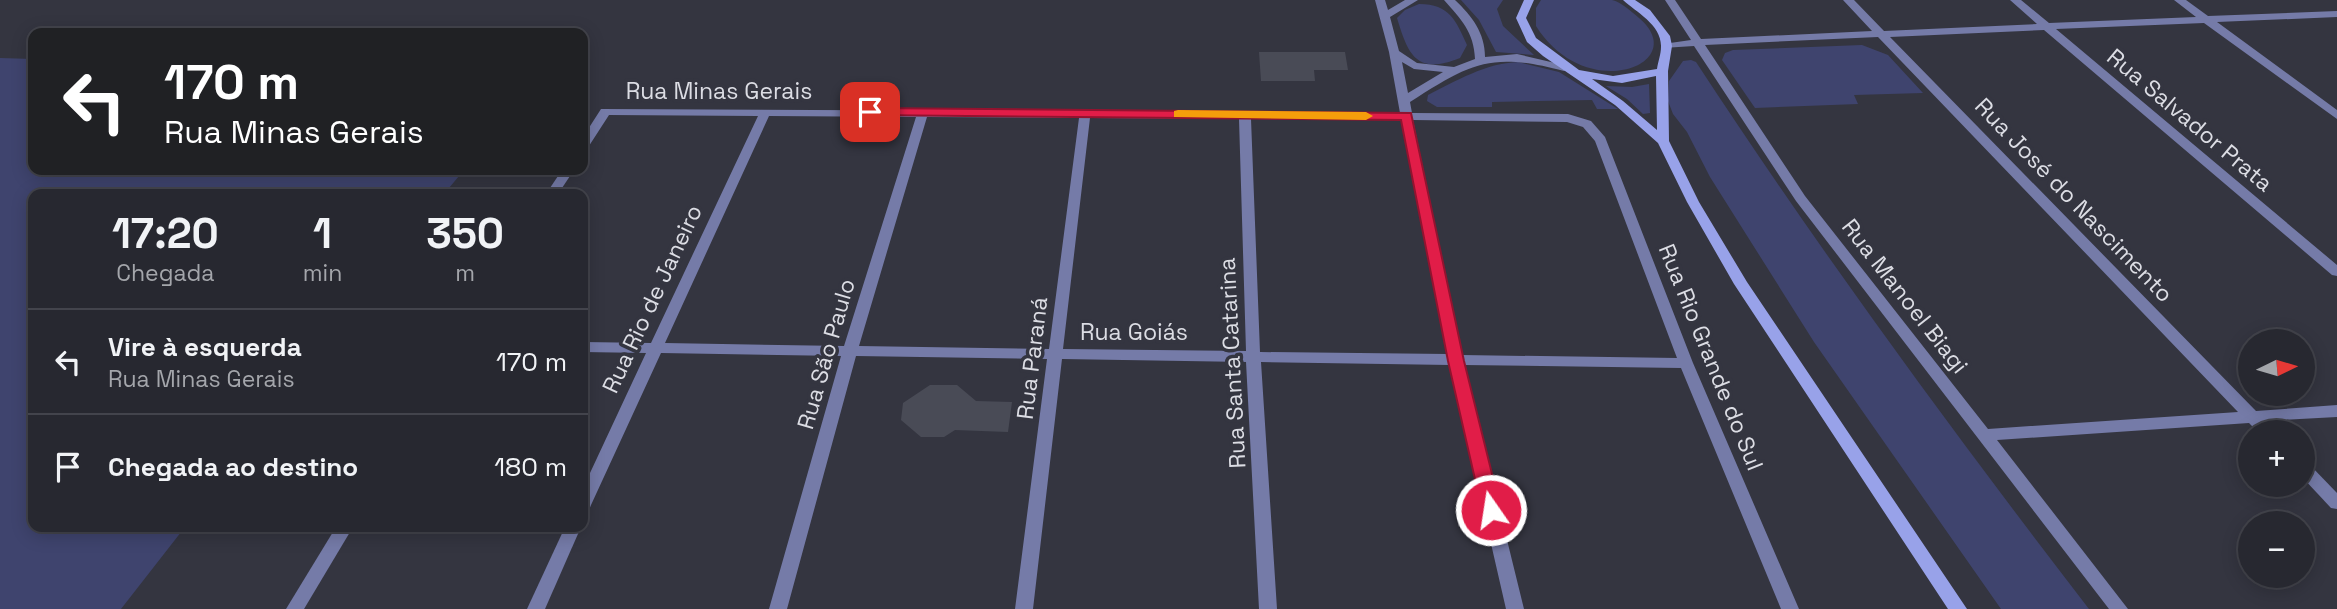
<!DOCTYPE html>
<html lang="pt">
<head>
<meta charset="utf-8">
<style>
	:root { --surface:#272830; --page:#33343c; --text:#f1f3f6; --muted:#a4a6ab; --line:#43444c }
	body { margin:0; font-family:"Space Grotesk",sans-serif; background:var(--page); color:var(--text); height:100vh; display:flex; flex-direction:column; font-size:26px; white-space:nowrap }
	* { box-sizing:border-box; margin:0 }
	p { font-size:23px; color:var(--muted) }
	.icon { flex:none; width:38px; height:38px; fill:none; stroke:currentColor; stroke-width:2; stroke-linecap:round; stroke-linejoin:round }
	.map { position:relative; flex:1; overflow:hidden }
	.panel { position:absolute; left:28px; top:189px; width:560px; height:343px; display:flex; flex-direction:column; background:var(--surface); border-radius:14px; box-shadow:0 4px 18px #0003,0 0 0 2px var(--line) }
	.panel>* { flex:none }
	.banner { position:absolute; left:28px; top:28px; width:560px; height:147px; border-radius:14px; box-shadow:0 4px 18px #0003,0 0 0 2px var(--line); background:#202124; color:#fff; overflow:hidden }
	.needle { width:46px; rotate:85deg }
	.tools { position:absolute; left:2238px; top:329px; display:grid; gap:14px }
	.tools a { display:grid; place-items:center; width:77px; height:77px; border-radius:50%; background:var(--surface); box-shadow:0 4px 18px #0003,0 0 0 2px var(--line); font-size:35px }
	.pin { position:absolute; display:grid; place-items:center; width:60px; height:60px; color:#fff; margin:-30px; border-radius:14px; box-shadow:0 4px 10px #0006 }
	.me { position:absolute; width:77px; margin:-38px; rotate:347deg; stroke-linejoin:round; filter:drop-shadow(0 0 5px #0008) }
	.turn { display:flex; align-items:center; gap:24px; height:147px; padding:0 21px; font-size:32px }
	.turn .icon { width:91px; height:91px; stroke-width:2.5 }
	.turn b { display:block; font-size:49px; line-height:60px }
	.eta { display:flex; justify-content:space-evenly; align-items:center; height:119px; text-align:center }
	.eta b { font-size:42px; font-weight:800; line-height:49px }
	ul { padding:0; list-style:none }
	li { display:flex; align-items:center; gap:21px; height:105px; padding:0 21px; border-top:2px solid var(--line) }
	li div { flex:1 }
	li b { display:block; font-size:26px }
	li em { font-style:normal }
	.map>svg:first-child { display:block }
	.green { fill:#3f446e }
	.building { fill:#494b56 }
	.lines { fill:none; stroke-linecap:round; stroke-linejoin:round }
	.minor { fill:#757ba8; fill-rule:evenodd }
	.secondary { fill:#98a2e9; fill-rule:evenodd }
	.route { fill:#e11d48; stroke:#92132f; stroke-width:2 }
	.slow { fill:#f59e0b }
	.labels { text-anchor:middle; stroke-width:7; stroke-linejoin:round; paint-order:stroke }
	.street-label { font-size:23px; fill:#dcdde4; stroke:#343540 }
</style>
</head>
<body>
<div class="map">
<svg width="2337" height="609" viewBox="0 0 2337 609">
	<rect width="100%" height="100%" fill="#343540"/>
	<!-- green -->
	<g class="green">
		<path d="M1461,0H1503L1497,9L1503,26L1534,55L1496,52L1479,20Z"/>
		<path d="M1541,0C1564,0 1590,0 1612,0C1621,2 1632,12 1639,18C1693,64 1586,106 1536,26V8Z"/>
		<path d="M1419,4C1450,4 1456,21 1467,45L1460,58C1416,76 1408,54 1397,18L1405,10Z"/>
		<path d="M1862,45L1888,55L1923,93L1854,95L1858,104L1755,108L1722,60L1725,53L1733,50Z"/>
		<path d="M0,58L33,59V170H464L444,194H33V527H185L121,609H0Z"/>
		<path d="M1691,60L1696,62C1819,250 1952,431 2089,609H2001L1814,342L1710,177L1687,132L1673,114L1668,101L1669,81L1683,61Z"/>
		<path d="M1518,62L1559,72L1618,109H1597L1592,100L1492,102V107H1437L1427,101L1428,95C1456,81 1486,63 1518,62Z"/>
		<path d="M1649,84L1650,113L1643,114L1627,99L1606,86L1632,87Z"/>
	</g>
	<!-- building -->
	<g class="building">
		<path d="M1259,52H1345L1348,70H1314L1315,81H1261Z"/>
		<path d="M930,385H957L976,401L1012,402L1008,432L955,430L944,437H921L901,420L903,403Z"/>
	</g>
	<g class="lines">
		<!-- minor -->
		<g class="minor">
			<path d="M1375,0H1385L1388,10L1405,0H1418L1390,17L1399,51L1417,63L1454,67L1475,59C1474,32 1461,19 1444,0H1455C1472,16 1485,33 1485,57L1517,54L1568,66L1570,68L1564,71C1491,52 1472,62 1410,102L1412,113L1568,114L1591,121L1605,137L1693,363L1799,609H1781L1681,368L1464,365L1524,609H1506L1450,365L1261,362L1277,609H1259L1246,362L1062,359L1033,609H1015L1047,359L856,356L787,609H769L841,356L661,353L591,505L589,510L583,511V488L646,353L583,352V342L651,343L758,116L609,115L587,149L583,150V137L601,109L1400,113L1389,52ZM1402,62L1414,69L1443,72L1408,93ZM769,116L916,117L844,346L665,343ZM927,117L1079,118L1049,349L859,346ZM1090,118L1239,119L1246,351L1063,349ZM1251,119L1402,120L1447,354L1260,352ZM1413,120L1567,122L1583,127L1595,141L1677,358L1462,355Z"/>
			<path d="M1665,0H1675L1701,39L1872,31L1843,0H1854L1884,31L2037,24L2010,0H2021L2049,23L2196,17L2174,0H2186L2208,16L2337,11V17L2217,22L2337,110V119L2204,23L2056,29L2337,265V276L2332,275L2044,30L1890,37L2256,411L2337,405V417L2266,421L2275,432H2258L2249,423L1997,440L2128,609H2109L1796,201L1694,46L1663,48V44L1691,40ZM1878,37L2238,412L1988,429L1805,196L1705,45Z"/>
			<path d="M562,170H574L558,194H546Z"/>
			<path d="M2303,462L2309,464L2337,493V509L2331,508L2303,478Z"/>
			<path d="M336,527H353L304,609H286Z"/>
			<path d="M565,527H581L545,609H527Z"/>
		</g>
		<!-- secondary -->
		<path class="secondary" d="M1524,0H1534L1526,18L1536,38L1579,70L1613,76L1657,69C1658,62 1661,54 1661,47C1662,25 1636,12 1623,0H1635L1650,10L1670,36L1672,46L1668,71L1669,141L1699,202L1747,282L1967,609H1948L1734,284L1687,202L1658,143L1615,105L1543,56L1527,42L1516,18ZM1656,76L1657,130L1623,101L1592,79L1622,83Z"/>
	</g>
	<!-- route -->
	<path class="route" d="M870,108L1411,113L1464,361L1501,510L1498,515L1491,517L1485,515L1482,510L1448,361L1401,120L865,115L863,112Z"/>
	<!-- slow -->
	<path class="slow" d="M1178,110L1366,112L1373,116L1366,120L1174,117V111Z"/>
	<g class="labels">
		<!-- street labels -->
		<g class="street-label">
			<text x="719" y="99">Rua Minas Gerais</text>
			<text transform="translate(2190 120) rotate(40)" y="8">Rua Salvador Prata</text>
			<text transform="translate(2074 200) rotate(46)" y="8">Rua José do Nascimento</text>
			<text transform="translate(1905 296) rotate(52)" y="8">Rua Manoel Biagi</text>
			<text transform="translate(652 299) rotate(-65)" y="8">Rua Rio de Janeiro</text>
			<text x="1134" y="340">Rua Goiás</text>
			<text transform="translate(826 354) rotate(-74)" y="8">Rua São Paulo</text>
			<text transform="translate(1711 357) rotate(68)" y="8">Rua Rio Grande do Sul</text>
			<text transform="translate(1032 358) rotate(-83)" y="8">Rua Paraná</text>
			<text transform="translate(1232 363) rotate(-93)" y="8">Rua Santa Catarina</text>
		</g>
	</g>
</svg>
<div class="tools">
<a><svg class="needle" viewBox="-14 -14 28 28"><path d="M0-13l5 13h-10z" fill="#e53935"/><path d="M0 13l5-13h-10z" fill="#a4a6ab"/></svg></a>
<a>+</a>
<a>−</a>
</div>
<div class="pin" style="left:870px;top:112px;background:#d93025"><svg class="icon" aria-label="arrive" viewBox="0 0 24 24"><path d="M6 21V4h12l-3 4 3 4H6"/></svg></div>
<svg class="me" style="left:1491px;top:510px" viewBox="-20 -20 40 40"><circle r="17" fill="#e11d48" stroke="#fff" stroke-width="3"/><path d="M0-11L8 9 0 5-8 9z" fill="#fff"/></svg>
<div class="banner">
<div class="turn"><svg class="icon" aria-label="left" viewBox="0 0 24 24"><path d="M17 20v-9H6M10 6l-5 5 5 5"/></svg><div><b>170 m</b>Rua Minas Gerais</div></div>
</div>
<section class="panel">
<div class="eta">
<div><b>17:20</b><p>Chegada</p></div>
<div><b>1</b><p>min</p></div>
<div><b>350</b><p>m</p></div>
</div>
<ul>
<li><svg class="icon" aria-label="left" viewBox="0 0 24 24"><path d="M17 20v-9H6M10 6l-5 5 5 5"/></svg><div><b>Vire à esquerda</b><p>Rua Minas Gerais</p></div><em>170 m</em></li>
<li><svg class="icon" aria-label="arrive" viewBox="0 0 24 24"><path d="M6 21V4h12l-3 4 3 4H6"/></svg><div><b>Chegada ao destino</b></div><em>180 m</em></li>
</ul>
</section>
</div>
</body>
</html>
